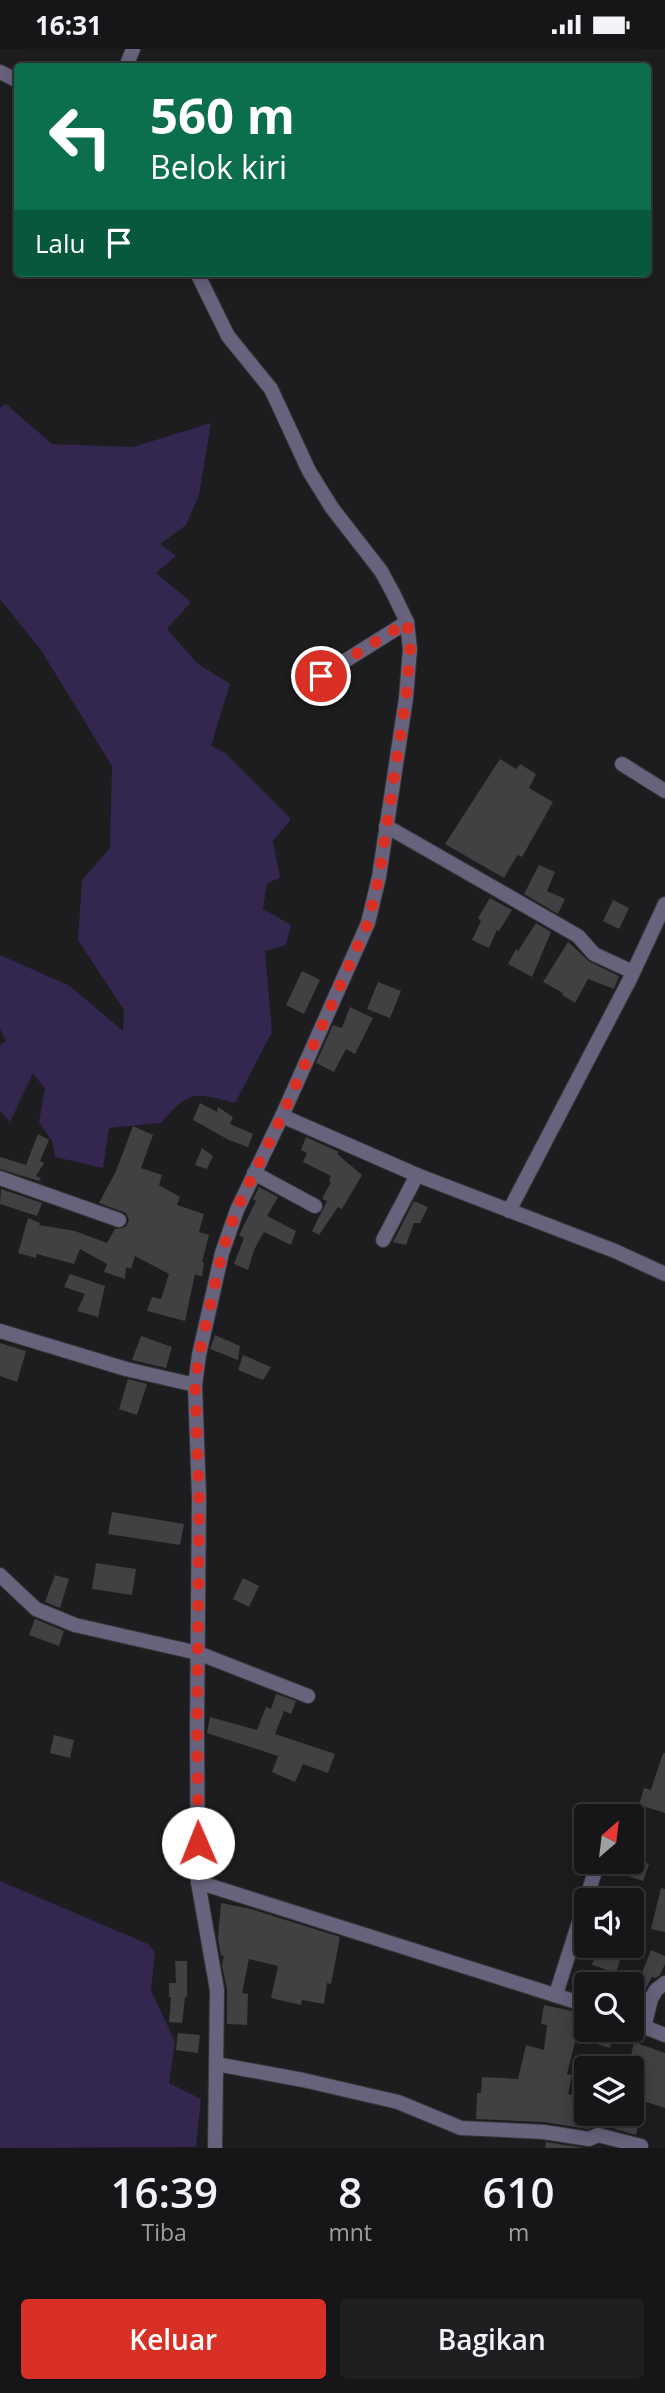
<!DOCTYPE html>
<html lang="id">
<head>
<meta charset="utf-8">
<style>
	:root { --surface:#161517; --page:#1f1e20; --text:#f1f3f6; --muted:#9e9fa1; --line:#353436; --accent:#d93025 }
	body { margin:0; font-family:"Open Sans",sans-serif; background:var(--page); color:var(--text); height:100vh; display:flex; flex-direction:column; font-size:26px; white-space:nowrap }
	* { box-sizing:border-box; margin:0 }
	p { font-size:23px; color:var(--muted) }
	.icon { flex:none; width:38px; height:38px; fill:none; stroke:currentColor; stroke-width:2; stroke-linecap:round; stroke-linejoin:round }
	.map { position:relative; height:2099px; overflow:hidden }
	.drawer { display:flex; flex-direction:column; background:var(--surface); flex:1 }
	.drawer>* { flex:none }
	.top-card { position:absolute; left:14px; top:14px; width:637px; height:214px; border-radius:7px; box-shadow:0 4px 18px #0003,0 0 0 2px var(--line); background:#0b6e4f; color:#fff; overflow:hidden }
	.needle { width:46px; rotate:28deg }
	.fabs { position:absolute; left:574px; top:1755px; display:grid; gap:14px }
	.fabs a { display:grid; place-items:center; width:70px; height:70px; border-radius:7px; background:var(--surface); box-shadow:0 4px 18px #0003,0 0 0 2px var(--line); font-size:35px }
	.pin { position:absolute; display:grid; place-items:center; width:60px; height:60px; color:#fff; margin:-30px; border:4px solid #fff; border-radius:50%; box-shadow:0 2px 7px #0007 }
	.me { position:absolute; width:77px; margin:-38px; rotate:359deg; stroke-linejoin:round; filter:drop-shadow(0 0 5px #0008) }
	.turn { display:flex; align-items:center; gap:24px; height:147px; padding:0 21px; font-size:32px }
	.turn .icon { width:91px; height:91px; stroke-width:2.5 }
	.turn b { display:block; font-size:49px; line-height:60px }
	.then { display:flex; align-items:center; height:66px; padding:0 21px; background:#0003; gap:14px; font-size:26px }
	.eta { display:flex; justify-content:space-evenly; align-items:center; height:119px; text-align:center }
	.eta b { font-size:42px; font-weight:600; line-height:49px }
	.primary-button { display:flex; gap:14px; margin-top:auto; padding:14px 21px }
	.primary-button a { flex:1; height:80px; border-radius:7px; background:var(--accent); color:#fff; font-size:28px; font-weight:600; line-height:80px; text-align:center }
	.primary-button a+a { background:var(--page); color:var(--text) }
	.status { display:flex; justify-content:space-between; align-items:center; height:49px; padding:0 35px; background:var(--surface); direction:ltr }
	.status svg { height:19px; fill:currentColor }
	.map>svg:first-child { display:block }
	.green { fill:#33274f }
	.building { fill:#414144 }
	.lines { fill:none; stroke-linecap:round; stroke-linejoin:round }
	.minor-casing { stroke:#373739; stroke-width:16 }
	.minor { stroke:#68627d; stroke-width:14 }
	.route { stroke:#d93025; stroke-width:12; stroke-dasharray:0 21.6 }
</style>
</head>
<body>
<div class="status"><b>16:31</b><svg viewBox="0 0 49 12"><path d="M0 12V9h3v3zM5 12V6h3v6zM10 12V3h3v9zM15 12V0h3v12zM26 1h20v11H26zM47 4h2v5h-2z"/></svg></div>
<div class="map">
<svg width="665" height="2099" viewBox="0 0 665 2099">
	<rect width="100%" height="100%" fill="#1d1c1f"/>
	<!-- green -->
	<g class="green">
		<path d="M6,355L52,395L133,398L211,374L199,446L186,476L160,495L176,507L156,524L191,553L167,580L197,614L230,635L211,697L224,703L291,770L273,792L280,829L267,834L263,860L291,876L286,896L265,902L272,983L235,1054C193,1043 190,1041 161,1074L109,1079L103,1119L55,1108L52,1092L39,1073L45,1040L33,1024L10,1073L0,1062V996L6,992L0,980V906L70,937L123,982L124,961L78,891L82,831L110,799L112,717L41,601L0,550V359Z"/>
		<path d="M0,1832L148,1895L155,1904L151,1941L175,1993L169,2034L201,2050L196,2098L0,2099Z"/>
	</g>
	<!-- building -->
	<g class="building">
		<path d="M500,710L516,720L520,715L536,725L529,739L553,753L522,808L518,806L515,810L504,829L445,795Z"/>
		<path d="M539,816L555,823L547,842L565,850L558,865L524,845Z"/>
		<path d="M490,849L512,861L499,882L497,881L489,899L472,891L481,872L478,869Z"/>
		<path d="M613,851L629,859L619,880L603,872Z"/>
		<path d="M536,874L551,883L532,928L508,915L516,900L518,902Z"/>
		<path d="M568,893L590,913L619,927L614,940L588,930L575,954L562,946L563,944L543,933Z"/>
		<path d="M302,922L320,931L304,965L286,956Z"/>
		<path d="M378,933L401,942L390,969L367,960Z"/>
		<path d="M350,958L373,969L355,1005L346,1000L334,1023L316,1014L333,976L342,979Z"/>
		<path d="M200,1054L217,1063L218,1058L233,1068L230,1075L253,1085L248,1098L229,1091L193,1071Z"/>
		<path d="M133,1077L153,1086L141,1119L162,1126L159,1136L180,1148L177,1156L204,1165L199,1183L209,1186L202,1213L204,1214L202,1228L195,1225L185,1272L147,1262L152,1248L161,1250L169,1225L135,1207L131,1220L126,1218L125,1230L104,1223L107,1215L80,1200L74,1215L37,1205L36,1209L18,1204L28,1169L40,1174L39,1176L75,1182L107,1194L115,1180L126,1178L129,1170L126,1164L99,1154L116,1122Z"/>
		<path d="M38,1085L49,1091L40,1112L44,1114L36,1127L41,1129L39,1132L0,1120V1108L26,1116Z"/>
		<path d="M306,1088L339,1103L337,1105L362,1126L342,1160L338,1158L319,1186L312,1182L327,1152L322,1150L331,1133L329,1132L331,1127L303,1113L307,1104L301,1101Z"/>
		<path d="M202,1099L213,1107L207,1120L195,1116Z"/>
		<path d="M259,1138L278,1148L267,1167L296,1182L291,1196L264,1183L254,1201L248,1221L234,1215L244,1189L239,1186L256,1152L253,1150Z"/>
		<path d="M1,1140L42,1154L37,1167L0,1155Z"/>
		<path d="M414,1152L428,1158L420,1174H414L406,1196L393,1193Z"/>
		<path d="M70,1225L105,1237L98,1268L77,1262L85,1245L64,1238Z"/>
		<path d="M215,1286L240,1297L238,1311L210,1300Z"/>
		<path d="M141,1287L172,1298L166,1319L132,1311Z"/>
		<path d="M0,1294L26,1302L17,1333L0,1327Z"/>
		<path d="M243,1306L271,1318L263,1331L238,1321Z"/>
		<path d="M128,1330L147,1335L137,1366L119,1360Z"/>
		<path d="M112,1463L184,1475L180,1496L108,1485Z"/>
		<path d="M96,1514L136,1520L132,1546L92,1540Z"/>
		<path d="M55,1526L69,1530L60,1559L45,1553Z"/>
		<path d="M243,1529L259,1537L249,1558L233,1550Z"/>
		<path d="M35,1570L64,1582L59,1597L29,1586Z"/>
		<path d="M276,1645L296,1652L291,1665L284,1662L275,1685L335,1705L328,1724L303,1715L295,1733L272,1723L278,1707L207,1684L210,1668L257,1681L266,1658L271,1660Z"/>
		<path d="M54,1686L74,1691L70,1709L50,1704Z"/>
		<path d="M663,1704H665V1764L639,1756L644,1739L651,1741Z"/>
		<path d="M632,1809L649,1815L643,1832L621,1825L625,1813H632Z"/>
		<path d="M661,1839L665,1840V1883L651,1880Z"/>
		<path d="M221,1854L251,1860L340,1888L331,1935L327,1934L324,1955L302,1951L301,1956L271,1949L278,1917L249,1910L242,1944L248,1945L247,1976L227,1975V1941L222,1916L224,1907L221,1906L218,1889Z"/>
		<path d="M598,1897H624L616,1924L592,1916Z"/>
		<path d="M651,1901L665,1907V1915L660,1926L656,1929L652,1928L642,1947L637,1965L632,1964V1938L636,1939Z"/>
		<path d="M175,1912H187V1948H185L182,1974L169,1973L171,1948H169V1934H176Z"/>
		<path d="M544,1956L586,1965V1981H614L610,1999L576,1989L567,2025L572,2026L568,2045L586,2050V2065H595L593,2078L588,2080L544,2073L476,2070L477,2044H481L482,2028L518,2030L526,1996L544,2001L547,1976L541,1975Z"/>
		<path d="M178,1984L200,1986L198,2004L176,2001Z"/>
		<path d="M634,1993L665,2004V2059L643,2052L636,2086L615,2080L618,2065H632V2020H628Z"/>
		<path d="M546,2093L584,2099H545Z"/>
	</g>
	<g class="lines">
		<!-- minor casing -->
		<g class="minor-casing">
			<g id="minor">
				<path d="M126,18L133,0"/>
				<path d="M0,23L18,32"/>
				<path d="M197,224L228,287L271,340L309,422L332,459L381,522L393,544L407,573L410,600L406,649L379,828L368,874L282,1067L237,1161L222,1204L199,1306L195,1336L199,1448L197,1682L198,1833L217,1941L215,2099"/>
				<path d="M321,627L407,573"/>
				<path d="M622,715L665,742"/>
				<path d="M386,777L578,887L594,905L633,923"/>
				<path d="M282,1067L417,1126L615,1202L665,1225"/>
				<path d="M254,1124L315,1157"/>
				<path d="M0,1129L119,1171"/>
				<path d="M509,1162L630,930L665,855"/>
				<path d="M383,1191L417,1126"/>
				<path d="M0,1282L126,1320L195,1336"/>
				<path d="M0,1526L36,1560L75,1576L198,1604L308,1647"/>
				<path d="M198,1833L586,1956"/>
				<path d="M556,1945L598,1813"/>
				<path d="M632,1973L665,1986"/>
				<path d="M644,1978L651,1950L656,1941L665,1934"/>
				<path d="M216,2015L303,2031L398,2053L461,2079L544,2083L589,2090L598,2086L641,2097"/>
			</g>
		</g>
		<!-- minor -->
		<use href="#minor" class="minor"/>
	</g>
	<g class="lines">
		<!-- route -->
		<path class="route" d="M198,1794L197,1682L199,1448L195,1336L199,1306L222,1204L236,1161L282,1067L368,874L379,828L406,649L410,600L407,573L321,627"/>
	</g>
</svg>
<div class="fabs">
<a><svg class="needle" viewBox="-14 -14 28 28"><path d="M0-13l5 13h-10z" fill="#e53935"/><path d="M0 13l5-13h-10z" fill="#9e9fa1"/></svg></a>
<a><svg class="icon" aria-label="sound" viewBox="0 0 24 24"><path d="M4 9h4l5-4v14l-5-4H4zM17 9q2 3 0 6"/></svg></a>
<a><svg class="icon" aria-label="search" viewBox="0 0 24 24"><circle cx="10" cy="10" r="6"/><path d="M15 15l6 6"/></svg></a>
<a><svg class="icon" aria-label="layers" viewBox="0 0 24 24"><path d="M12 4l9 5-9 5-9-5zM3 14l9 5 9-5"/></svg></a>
</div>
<div class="pin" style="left:321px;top:627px;background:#d93025"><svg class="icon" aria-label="arrive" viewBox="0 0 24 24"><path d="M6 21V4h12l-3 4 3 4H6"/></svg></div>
<svg class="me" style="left:198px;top:1794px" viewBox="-20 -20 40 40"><circle r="19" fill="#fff"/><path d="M0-13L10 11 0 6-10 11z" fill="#d93025"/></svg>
<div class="top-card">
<div class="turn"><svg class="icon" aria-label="left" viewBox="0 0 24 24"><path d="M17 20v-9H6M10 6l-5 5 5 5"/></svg><div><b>560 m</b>Belok kiri</div></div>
<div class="then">Lalu<svg class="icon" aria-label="arrive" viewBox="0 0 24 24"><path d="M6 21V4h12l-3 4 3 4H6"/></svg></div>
</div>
</div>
<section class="drawer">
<div class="eta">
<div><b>16:39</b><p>Tiba</p></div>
<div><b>8</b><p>mnt</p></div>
<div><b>610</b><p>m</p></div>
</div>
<div class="primary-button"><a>Keluar</a><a>Bagikan</a></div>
</section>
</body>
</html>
